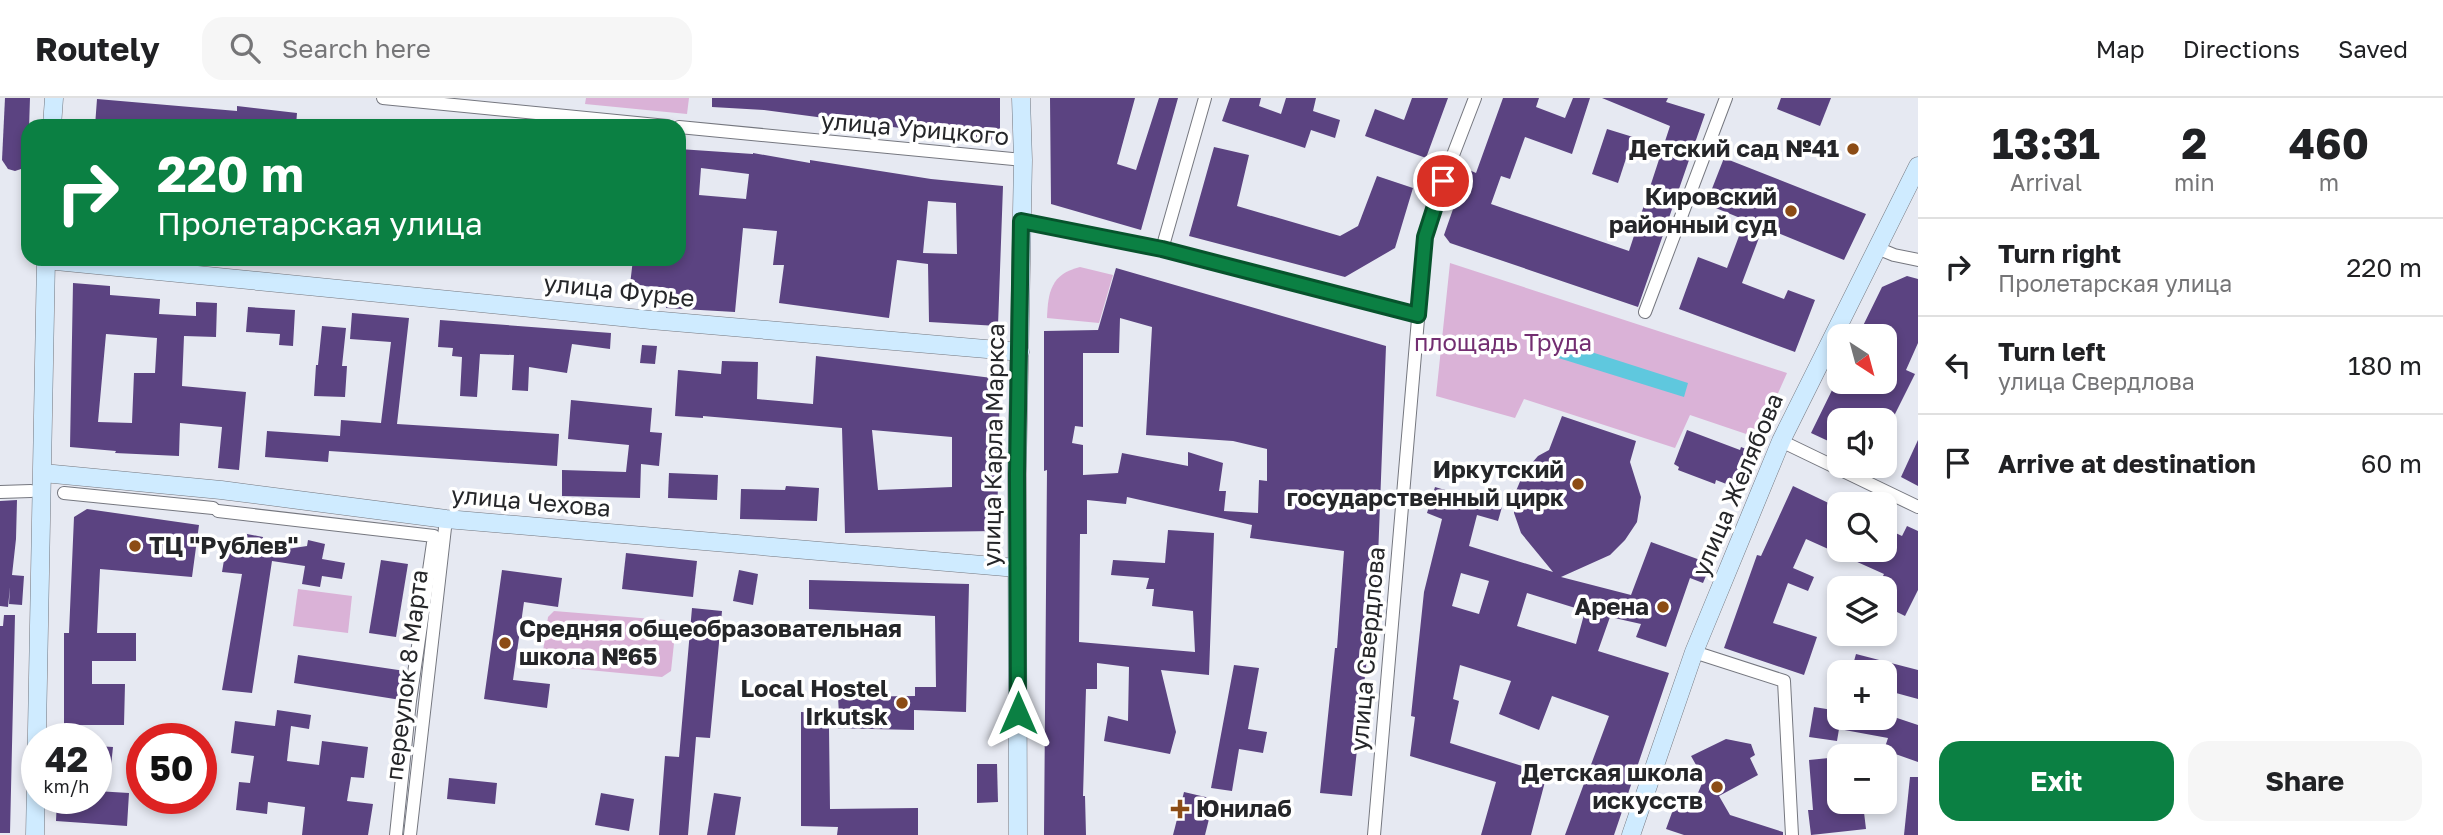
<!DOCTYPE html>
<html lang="en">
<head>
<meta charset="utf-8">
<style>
	:root { --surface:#fff; --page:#f6f6f6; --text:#202124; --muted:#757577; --line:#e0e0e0; --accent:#0b8043 }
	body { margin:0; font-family:"Golos Text",sans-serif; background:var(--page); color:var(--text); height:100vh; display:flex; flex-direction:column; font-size:26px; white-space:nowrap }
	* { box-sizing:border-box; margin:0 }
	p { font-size:23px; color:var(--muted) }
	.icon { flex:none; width:38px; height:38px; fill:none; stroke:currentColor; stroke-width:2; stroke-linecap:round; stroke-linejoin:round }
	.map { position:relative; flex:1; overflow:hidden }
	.details { display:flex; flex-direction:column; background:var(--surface); width:525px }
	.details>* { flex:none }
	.hud { position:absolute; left:21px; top:21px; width:665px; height:147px; border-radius:21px; box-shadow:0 4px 10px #0003; background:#0b8043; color:#fff; overflow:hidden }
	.needle { width:46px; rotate:144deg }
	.controls { position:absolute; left:1827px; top:226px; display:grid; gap:14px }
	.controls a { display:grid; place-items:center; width:70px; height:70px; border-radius:14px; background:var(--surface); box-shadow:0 4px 10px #0003; font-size:35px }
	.speed { position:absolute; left:21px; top:625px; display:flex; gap:14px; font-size:35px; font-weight:700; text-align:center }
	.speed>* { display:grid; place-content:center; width:91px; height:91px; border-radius:50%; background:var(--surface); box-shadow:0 4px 10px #0003; line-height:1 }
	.speed small { font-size:18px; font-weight:400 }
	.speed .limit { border:10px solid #d22; background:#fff; color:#111 }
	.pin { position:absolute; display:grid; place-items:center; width:60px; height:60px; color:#fff; margin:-30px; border:4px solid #fff; border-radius:50%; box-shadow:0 2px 7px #0007 }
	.me { position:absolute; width:77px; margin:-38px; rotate:0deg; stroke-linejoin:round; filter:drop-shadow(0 0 5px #0008) }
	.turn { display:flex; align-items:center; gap:24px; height:147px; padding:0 21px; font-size:32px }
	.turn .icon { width:91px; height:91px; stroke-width:2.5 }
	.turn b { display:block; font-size:49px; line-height:60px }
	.eta { display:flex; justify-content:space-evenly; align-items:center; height:119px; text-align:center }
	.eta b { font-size:42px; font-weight:700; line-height:49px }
	.primary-button { display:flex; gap:14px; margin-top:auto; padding:14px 21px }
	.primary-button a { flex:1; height:80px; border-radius:21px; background:var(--accent); color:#fff; font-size:28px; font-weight:700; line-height:80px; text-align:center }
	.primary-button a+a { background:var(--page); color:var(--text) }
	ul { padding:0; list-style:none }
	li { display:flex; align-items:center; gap:21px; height:98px; padding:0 21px; border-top:2px solid var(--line) }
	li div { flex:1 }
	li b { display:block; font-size:26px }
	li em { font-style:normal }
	header { display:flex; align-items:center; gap:42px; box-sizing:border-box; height:98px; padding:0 35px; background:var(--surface); border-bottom:2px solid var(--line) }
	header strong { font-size:33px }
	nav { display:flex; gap:38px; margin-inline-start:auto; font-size:24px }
	.search { width:490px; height:63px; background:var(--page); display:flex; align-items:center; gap:18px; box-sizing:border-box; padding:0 24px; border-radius:21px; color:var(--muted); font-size:26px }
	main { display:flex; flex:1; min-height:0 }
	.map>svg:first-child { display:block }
	.green { fill:#dab2d7 }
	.water { fill:#5fc8de }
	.building { fill:#5b4381; fill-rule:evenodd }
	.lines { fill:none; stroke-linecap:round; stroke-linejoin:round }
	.street-casing { stroke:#75777f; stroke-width:14 }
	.secondary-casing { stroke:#75777f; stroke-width:19 }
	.street { stroke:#fff; stroke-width:12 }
	.secondary { stroke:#cfebff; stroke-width:18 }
	.route-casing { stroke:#07532c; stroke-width:18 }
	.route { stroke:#0b8043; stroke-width:12 }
	.poi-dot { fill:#8c4c15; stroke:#fff; stroke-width:2.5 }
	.labels { text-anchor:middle; stroke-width:7; stroke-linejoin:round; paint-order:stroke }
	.street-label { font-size:24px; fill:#252629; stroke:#fff }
	.poi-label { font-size:24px; font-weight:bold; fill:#252629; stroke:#fff; text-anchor:end }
	.park-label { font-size:24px; fill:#732e71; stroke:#fff }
</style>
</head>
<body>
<header>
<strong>Routely</strong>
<div class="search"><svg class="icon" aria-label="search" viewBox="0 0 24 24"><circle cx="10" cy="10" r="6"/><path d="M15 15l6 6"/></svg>Search here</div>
<nav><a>Map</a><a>Directions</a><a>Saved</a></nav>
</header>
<main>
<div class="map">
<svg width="1918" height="737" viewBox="0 0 1918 737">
	<rect width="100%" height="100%" fill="#e6e9f2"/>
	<!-- green -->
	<g class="green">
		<path d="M586,0H689L687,16L585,6Z"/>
		<path d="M1450,165L1787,275L1758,340L1690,317L1675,350L1524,301L1515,320L1436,298Z"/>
		<path d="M1080,169L1113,177L1099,225L1047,220C1048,194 1051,176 1080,169Z"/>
		<path d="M298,491L352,498L348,535L293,528Z"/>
		<path d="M554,513L665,522L675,536L671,573L662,579L547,568L542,560L548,519Z"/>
	</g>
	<!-- water -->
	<path class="water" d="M1557,243L1688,285L1684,299L1552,258Z"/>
	<!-- building -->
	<g class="building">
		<path d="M5,0H30L28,63L21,71L15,73L8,71L2,62Z"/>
		<path d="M712,0H1000V34L991,42L764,12L712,9Z"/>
		<path d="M1050,0H1135L1117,66L1136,72L1159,0H1178L1141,132L1051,106Z"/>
		<path d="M1230,0H1261L1259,8L1281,16L1286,0H1316L1313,13L1340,22L1335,40L1311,32L1305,50L1222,23Z"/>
		<path d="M1412,0H1448L1426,60L1365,38L1375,11L1404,22Z"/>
		<path d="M1503,0H1539L1536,9L1565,20L1573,0H1590L1572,56L1525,39L1510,81L1501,78L1491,106L1629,153L1670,28L1602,0H1668L1666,4L1705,16L1638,209L1450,145L1444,137L1467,71L1476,75Z"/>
		<path d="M1781,0H1831L1820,28L1777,11Z"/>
		<path d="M97,1L237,13V8L297,15L296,28H95Z"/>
		<path d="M1607,31L1633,39L1618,85L1592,76Z"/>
		<path d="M1214,49L1249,57L1237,108L1340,138L1358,128L1377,78L1413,90L1395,150L1345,179L1189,138Z"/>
		<path d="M679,51L753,56V55L810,65V62L931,81L1003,88L998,228L929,224L928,166L897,162L889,220L779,205L784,167H773L777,133L743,130L735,214L666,210L668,190L630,187L633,161H679ZM701,70L749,76L746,101L699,97ZM928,103L956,105L957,156L923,155Z"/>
		<path d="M1724,60L1866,116L1844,162L1763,129L1742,185L1784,201L1788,192L1815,202L1795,254L1679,211L1698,159L1727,170L1745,122L1706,106Z"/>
		<path d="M1116,170L1386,248L1378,460L1372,541H1369L1352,698L1320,695L1335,550H1337L1344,453L1250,440L1252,427L1127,399L1126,406L1087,402V436H1080L1079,544L1195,554L1193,513L1152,508L1154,491H1146L1149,480L1111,477L1113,462L1165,465L1168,432L1214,435L1209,577L1161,572L1176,634L1170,656L1104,643L1108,618L1128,623L1129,569L1097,565V591H1086L1083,698H1085L1086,737H1044L1047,372L1044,373V233L1098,232ZM1120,220L1152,229L1146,337L1233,343L1267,351V383L1259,382L1258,415L1224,413L1226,393H1219L1223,365L1188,354V368L1122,355L1118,375L1083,377V347L1072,345L1075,328L1083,329V255H1119Z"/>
		<path d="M1907,178L1918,181V245L1906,272L1915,276L1892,322H1839V348L1811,335L1836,284H1885V238H1858L1882,189Z"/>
		<path d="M73,185L110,188V197L160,201L159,216L196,218V204L217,205L216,239L184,238L182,288L246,294L239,372L218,370L222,329L180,325L179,358L115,355L116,353L70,349ZM106,236L157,240L155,275H134L132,325L98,324Z"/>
		<path d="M248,209L295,212L293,248L279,247L280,236L246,234Z"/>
		<path d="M352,215L409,220L397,326L559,336L557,368L329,353L328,364L265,359L267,333L340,338L341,322L381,325L391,244L350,241Z"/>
		<path d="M440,222L611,235L610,251L572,246L567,275L529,269L528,293L512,292L514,257L480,256L477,299L460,298L462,259L452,258L453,250L438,249Z"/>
		<path d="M322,228L346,230L342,268H347L345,299L314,298L316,267H318Z"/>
		<path d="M642,247L657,248L655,266L640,265Z"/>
		<path d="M816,258L1000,281L997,433L845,435L842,330L703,318V320L675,318L678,272L721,276L722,263L758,264L757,301L813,306ZM872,332L952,339V389L878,392Z"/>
		<path d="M571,302L652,310L650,334L662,335L659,368L641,366L640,400L562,398V372L626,374L629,347L568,341Z"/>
		<path d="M1562,318L1636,343L1630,364L1641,399L1637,424L1625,442L1610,457L1561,479L1631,497L1651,444L1711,466L1703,485L1690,480L1666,549L1636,539L1641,526L1610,519L1598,553L1669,575L1614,737H1565L1609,618L1552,598L1539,632L1499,616L1511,583L1460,567L1453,601L1459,603L1450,645L1547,676L1531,737H1481L1496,684L1410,658L1415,619L1411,618L1424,494L1442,421L1427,415L1435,389L1502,409L1498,423L1477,417L1469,448L1553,474L1521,435L1514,415L1516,393L1524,374L1538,358L1549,352ZM1461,475L1489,483L1479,516L1452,508ZM1527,495L1585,513L1576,546L1517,528Z"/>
		<path d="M1687,332L1740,352L1741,349L1756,355L1742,392L1716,382L1715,386L1678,372L1679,369L1674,366Z"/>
		<path d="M1918,342V388L1901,379Z"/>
		<path d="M669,375L718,377L717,402L668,400Z"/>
		<path d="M786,388L819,390L817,423L740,421L741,391L785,392Z"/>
		<path d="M1793,388L1839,410V452H1885V430L1902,438L1907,428L1918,433V492L1905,518L1885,508V490H1877L1884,476L1806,441L1793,470L1814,479L1808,493L1788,485L1773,525L1817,539L1804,577L1724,550L1757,457L1761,458Z"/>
		<path d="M17,402L16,441L12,477L24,478L22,507L9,506L10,489L8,509L0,508V403Z"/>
		<path d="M87,411L199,427L192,479L100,471L97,535H136V563H92V586H125L124,627H64V535H69L74,419Z"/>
		<path d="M247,436L263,439L262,447L287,451L307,448L308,442L325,446L322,461L345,465L342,481L322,478L320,489L302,486L305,468L272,463L252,595L222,592L242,476L222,474L226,450L244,453Z"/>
		<path d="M626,455L697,463L693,499L622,491Z"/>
		<path d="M381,462L408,466L396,539L369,535Z"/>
		<path d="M502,472L562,480L558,509L524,504L513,582L550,586L547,610L484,601Z"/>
		<path d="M739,472L758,476L753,507L733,503Z"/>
		<path d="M809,482L969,486L966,614L914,612V632L829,630L830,711L918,710V737H837L838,729L801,728V614L839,616L838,599L915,598V589H936L935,518L809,511Z"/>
		<path d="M692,510L722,513L710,640L696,639L688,737H659L665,658L679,659Z"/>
		<path d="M4,517H15L10,735H0V528H3Z"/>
		<path d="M1856,556L1918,572V601L1885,592V574H1851Z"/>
		<path d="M298,557L405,573L401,602L294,585Z"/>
		<path d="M1234,567L1259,570L1248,631L1267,634L1263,655L1239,651L1232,693L1211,690Z"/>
		<path d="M1814,609L1839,613V620H1897L1918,627V664L1884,652L1888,640L1839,631L1837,643L1809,639Z"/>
		<path d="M277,612L311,617L309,631L291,628L287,663L319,667L322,643L368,649L364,680L351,679L347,703L373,706L368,737H302L305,709L268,704L267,716L236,712L239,684L250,685L254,658L231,655L235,623L275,628Z"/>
		<path d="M1726,641L1751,646L1755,657L1750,660L1758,677L1719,698L1730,717L1783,734V737H1684L1666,731L1678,698L1694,704L1704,681L1691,658Z"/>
		<path d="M96,648L113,649L111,668L96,667Z"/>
		<path d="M1839,659V708L1863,706L1866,731L1811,737L1808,712H1813L1809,662Z"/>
		<path d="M977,666H997L998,704L977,705Z"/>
		<path d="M1910,679H1918V737H1904Z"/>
		<path d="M449,680L497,685L495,706L447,701Z"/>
		<path d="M96,693L129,695L127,728L56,723L57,700H96Z"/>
		<path d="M1184,694L1214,701L1205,737H1173Z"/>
		<path d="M601,695L634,701L629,733L595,727Z"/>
		<path d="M714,695L741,699L735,737H707Z"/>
	</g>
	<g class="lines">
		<!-- street casing -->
		<g class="street-casing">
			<g id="street">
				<path d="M383,0L667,28"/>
				<path d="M679,29L1023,62"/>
				<path d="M1021,123L1162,151L1417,217"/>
				<path d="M1877,150L1894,157L1918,162"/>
				<path d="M1162,151L1205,0"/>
				<path d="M1645,214L1726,0"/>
				<path d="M1781,343L1918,409"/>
				<path d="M0,394L31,393"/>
				<path d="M64,395L213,410"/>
				<path d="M218,413L434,438L410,603L396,737"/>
				<path d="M1694,554L1784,583L1792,737"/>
				<path d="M410,737L446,421"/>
				<path d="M1374,737L1425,139L1443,83L1475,0"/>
			</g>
		</g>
		<!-- secondary casing -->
		<g class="secondary-casing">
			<g id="secondary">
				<path d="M52,28L54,0"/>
				<path d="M46,162L651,222L1020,254"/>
				<path d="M43,375L221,392L446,421L1017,470"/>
				<path d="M35,737L46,161"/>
				<path d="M1018,737L1017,376L1023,62L1021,0"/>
				<path d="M1631,737L1694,554L1781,343L1918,68"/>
			</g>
		</g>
		<!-- street -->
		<use href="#street" class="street"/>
		<!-- secondary -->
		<use href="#secondary" class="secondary"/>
	</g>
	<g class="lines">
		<!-- route casing -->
		<g class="route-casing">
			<path id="route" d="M1018,615L1017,376L1021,123L1162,151L1418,217L1425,139L1443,83"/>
		</g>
		<!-- route -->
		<use href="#route" class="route"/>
	</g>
	<!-- markers -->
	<g class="poi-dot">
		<circle cx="1853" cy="51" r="7"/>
		<circle cx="1791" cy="113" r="7"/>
		<circle cx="1578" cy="386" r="7"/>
		<circle cx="135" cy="448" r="7"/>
		<circle cx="1663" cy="509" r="7"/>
		<circle cx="505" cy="545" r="7"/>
		<circle cx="902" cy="605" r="7"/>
		<circle cx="1717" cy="689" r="7"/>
		<path d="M1176.5 700.5h7v7h7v7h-7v7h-7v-7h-7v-7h7z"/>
	</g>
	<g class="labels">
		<!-- street labels -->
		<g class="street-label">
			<text transform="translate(915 31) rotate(5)" y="8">улица Урицкого</text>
			<text transform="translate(619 193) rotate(6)" y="8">улица Фурье</text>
			<text transform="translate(994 347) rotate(-89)" y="8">улица Карла Маркса</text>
			<text transform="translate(1738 387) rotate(-67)" y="8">улица Желябова</text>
			<text transform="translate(531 404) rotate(5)" y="8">улица Чехова</text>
			<text transform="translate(1368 551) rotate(-85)" y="8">улица Свердлова</text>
			<text transform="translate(407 577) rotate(-83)" y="8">переулок 8 Марта</text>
		</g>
		<!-- poi labels -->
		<g class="poi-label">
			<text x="1839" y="59">Детский сад №41</text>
			<text x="1777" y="107">Кировский<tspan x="1777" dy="28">районный суд</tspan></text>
			<text x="1564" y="380">Иркутский<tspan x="1564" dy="28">государственный цирк</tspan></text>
			<text x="149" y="456" text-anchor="start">ТЦ "Рублев"</text>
			<text x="1649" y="517">Арена</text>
			<text x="519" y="539" text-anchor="start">Средняя общеобразовательная<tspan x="519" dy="28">школа №65</tspan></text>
			<text x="888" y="599">Local Hostel<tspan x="888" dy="28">Irkutsk</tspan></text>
			<text x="1703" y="683">Детская школа<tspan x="1703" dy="28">искусств</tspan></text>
			<text x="1196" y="719" text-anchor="start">Юнилаб</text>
		</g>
		<!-- park labels -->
		<g class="park-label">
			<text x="1503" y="253">площадь Труда</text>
		</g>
	</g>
</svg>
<div class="controls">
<a><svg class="needle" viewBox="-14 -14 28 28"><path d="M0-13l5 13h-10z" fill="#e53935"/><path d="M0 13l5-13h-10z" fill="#757577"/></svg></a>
<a><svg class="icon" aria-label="sound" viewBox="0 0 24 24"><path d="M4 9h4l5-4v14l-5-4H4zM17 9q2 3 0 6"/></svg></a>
<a><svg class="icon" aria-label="search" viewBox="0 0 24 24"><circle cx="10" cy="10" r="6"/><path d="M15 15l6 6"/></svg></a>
<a><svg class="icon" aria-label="layers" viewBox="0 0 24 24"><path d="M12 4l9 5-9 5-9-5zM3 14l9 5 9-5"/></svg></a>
<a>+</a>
<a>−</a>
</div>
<div class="speed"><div>42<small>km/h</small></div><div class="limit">50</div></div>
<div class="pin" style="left:1443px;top:83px;background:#d93025"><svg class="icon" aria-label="arrive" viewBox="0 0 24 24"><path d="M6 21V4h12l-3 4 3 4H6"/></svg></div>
<svg class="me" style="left:1018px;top:615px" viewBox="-20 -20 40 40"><path d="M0-17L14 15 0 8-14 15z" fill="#0b8043" stroke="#fff" stroke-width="4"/></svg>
<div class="hud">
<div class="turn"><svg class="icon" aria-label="right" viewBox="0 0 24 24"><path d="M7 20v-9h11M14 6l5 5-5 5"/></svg><div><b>220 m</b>Пролетарская улица</div></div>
</div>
</div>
<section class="details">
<div class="eta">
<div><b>13:31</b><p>Arrival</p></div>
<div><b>2</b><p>min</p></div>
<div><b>460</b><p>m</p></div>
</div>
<ul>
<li><svg class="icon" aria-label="right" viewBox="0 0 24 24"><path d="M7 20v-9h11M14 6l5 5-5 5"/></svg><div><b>Turn right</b><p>Пролетарская улица</p></div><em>220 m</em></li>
<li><svg class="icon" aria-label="left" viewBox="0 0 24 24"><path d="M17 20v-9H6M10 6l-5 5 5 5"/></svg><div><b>Turn left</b><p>улица Свердлова</p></div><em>180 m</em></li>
<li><svg class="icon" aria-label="arrive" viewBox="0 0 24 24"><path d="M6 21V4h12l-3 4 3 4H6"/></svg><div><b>Arrive at destination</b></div><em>60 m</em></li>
</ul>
<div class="primary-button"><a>Exit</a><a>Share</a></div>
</section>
</main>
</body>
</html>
